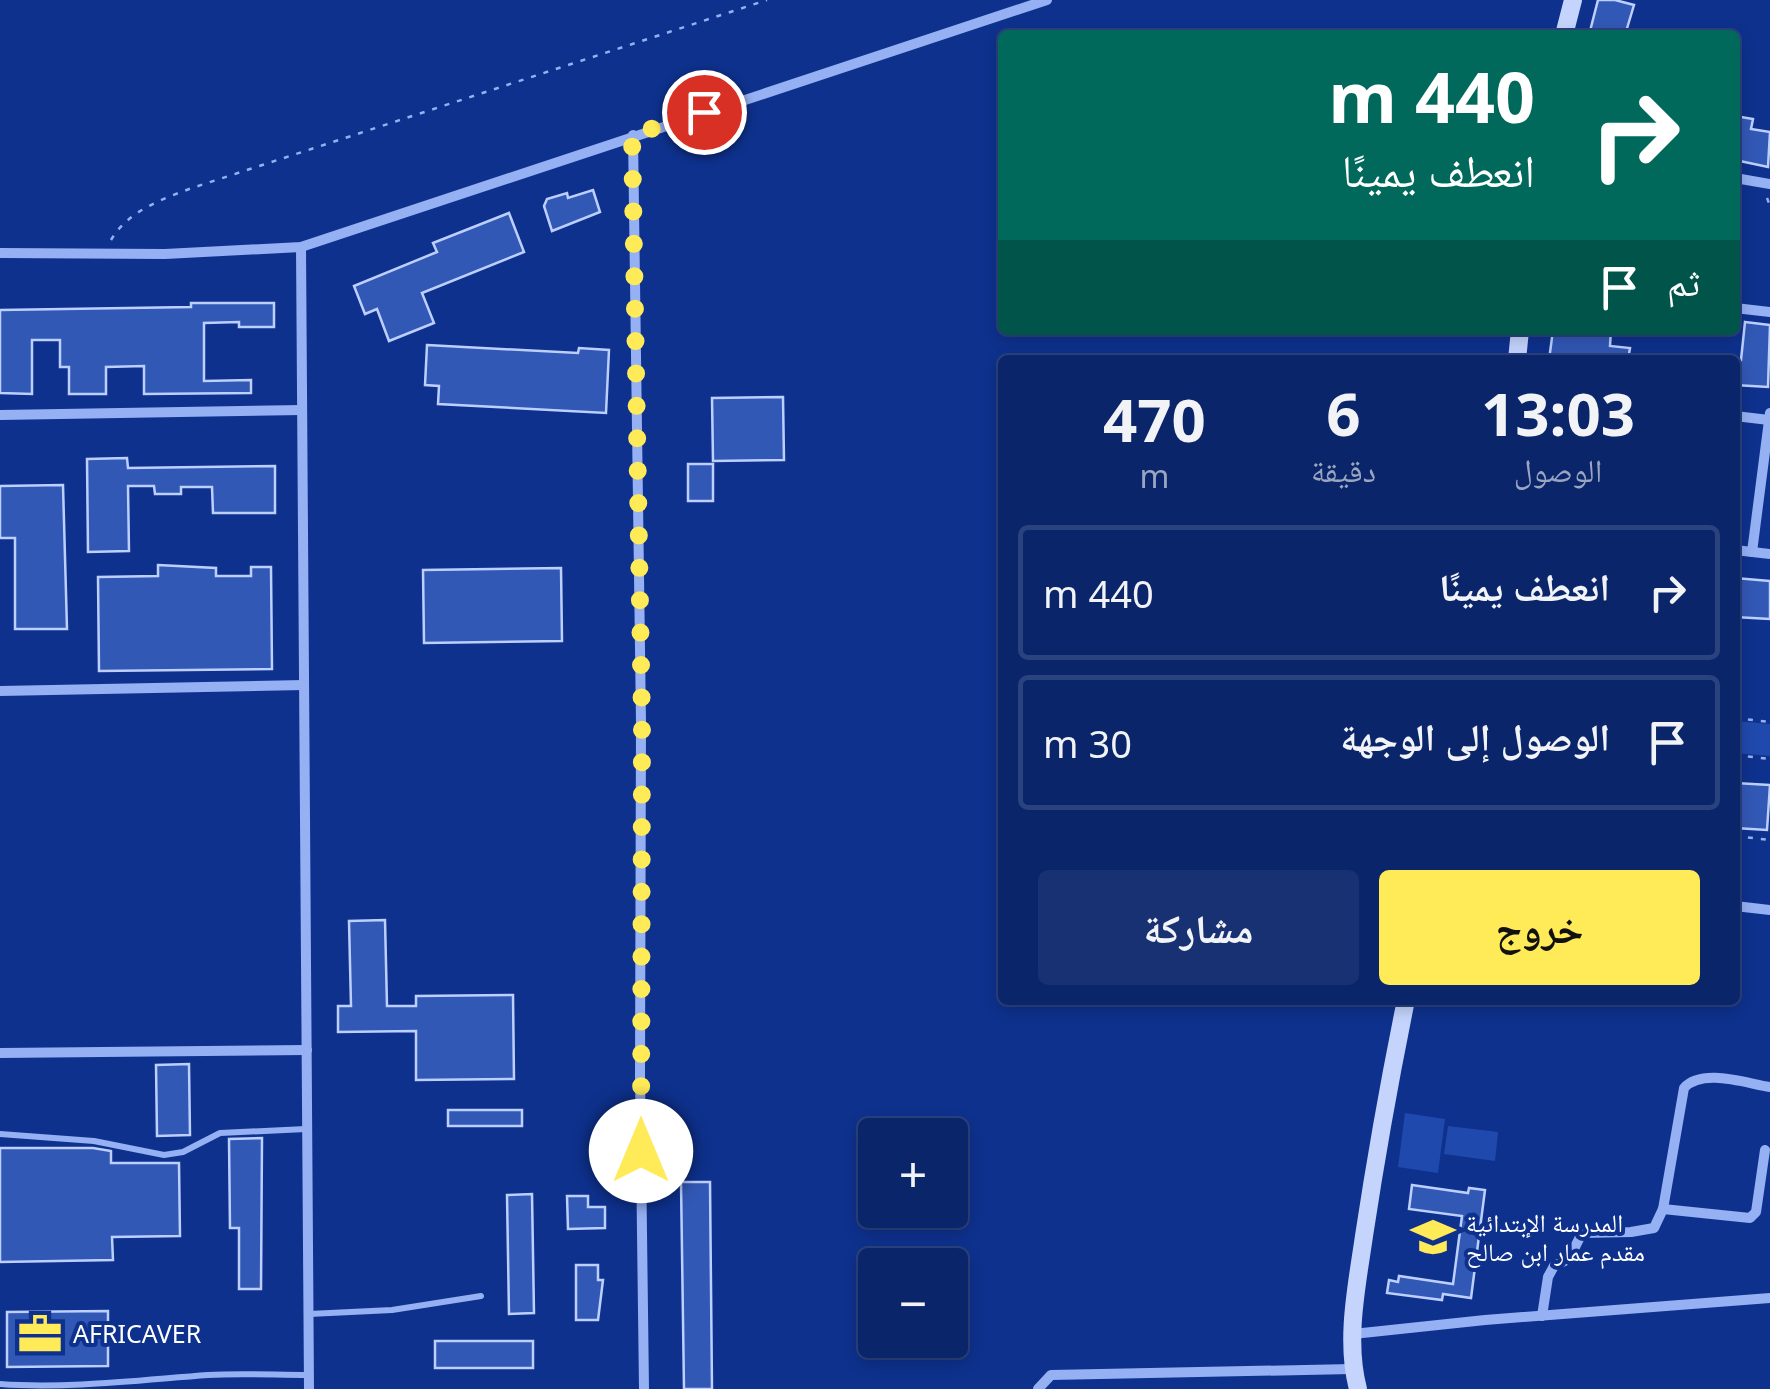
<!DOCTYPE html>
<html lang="ar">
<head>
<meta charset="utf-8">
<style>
	:root { --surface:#0a256a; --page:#183172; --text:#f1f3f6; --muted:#99a5c1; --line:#2a427e; --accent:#ffea57 }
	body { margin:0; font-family:"Noto Sans","Noto Naskh Arabic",sans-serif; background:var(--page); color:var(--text); direction:rtl; height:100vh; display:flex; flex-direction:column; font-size:38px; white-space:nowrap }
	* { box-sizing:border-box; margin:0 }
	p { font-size:32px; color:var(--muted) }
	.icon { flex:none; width:55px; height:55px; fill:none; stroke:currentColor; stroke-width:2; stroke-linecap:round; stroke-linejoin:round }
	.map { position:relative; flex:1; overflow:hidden; direction:ltr }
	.panel { position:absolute; left:998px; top:355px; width:742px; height:650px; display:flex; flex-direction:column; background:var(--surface); border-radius:10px; box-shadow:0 5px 15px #0003,0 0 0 2px var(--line); direction:rtl }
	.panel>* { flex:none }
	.banner { position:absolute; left:998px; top:30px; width:742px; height:305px; border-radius:10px; box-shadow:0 5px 15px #0003,0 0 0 2px var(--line); direction:rtl; background:#00695c; color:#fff; overflow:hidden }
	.buttons { position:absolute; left:858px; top:1118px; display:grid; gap:20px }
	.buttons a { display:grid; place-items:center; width:110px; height:110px; border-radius:10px; background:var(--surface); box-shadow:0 5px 15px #0003,0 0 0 2px var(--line); font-size:50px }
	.pin { position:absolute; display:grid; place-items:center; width:85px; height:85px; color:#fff; margin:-42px; border:5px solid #fff; border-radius:50%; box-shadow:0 2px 10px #0007 }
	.me { position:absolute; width:110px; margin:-55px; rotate:0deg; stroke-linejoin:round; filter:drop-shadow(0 0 8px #0008) }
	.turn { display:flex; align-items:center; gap:35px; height:210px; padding:0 40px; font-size:45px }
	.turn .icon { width:130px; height:130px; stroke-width:2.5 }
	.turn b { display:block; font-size:70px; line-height:85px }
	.then { display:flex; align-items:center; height:95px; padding:0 40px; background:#0003; gap:20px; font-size:38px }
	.eta { display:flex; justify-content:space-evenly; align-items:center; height:170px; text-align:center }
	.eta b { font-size:60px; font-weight:700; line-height:70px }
	.action { display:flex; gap:20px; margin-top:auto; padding:20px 40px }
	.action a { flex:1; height:115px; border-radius:10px; background:var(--accent); color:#111; font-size:40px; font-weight:700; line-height:115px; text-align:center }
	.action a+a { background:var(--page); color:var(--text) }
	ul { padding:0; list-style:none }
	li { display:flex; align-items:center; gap:30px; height:135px; margin:0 20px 15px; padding:0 20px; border:5px solid var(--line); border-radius:10px }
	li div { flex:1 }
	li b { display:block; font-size:38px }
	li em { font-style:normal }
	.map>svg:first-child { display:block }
	.green { fill:#2049ad }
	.building { fill:#3258b5; stroke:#bccffe; stroke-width:2.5 }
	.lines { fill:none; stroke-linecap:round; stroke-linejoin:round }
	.path { stroke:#95b0f3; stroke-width:2.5; stroke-dasharray:5 8; stroke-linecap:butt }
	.lane { stroke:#95b0f3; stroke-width:6 }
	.street { stroke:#95b0f3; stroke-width:10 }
	.secondary { stroke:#c4d4fd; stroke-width:18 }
	.route { stroke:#ffea57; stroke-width:18; stroke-dasharray:0 32.4 }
	.labels { text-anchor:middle; stroke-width:8; stroke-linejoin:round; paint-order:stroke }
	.poi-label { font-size:25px; fill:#fff; stroke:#0e318d; text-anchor:start }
</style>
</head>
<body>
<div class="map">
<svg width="1770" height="1389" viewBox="0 0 1770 1389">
	<rect width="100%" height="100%" fill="#0e318d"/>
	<!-- green -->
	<g class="green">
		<path d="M1735,721L1770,724V756L1735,753Z"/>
		<path d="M1405,1113L1445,1119L1438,1173L1398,1167Z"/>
		<path d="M1448,1126L1498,1132L1495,1161L1444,1154Z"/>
	</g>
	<!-- building -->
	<g class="building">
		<path d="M1598,0H1615L1634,5L1625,35H1589Z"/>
		<path d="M1735,116L1753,119L1751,129L1770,132L1768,167L1735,160Z"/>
		<path d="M593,190L600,212L552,231L544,206L547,199L567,193L568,198Z"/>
		<path d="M509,213L524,252L422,293L434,323L389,341L377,309L365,314L354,286L437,252L433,243Z"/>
		<path d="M191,303H274V327H239V322L204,323V381L251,380V393L144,394V366L106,367V394H69V367H60V340H32V394L0,393V310L191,307Z"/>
		<path d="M1745,322L1770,325L1768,387L1735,385V360H1741Z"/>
		<path d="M1553,330H1611L1610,346L1630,348L1628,360L1586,357V360H1549Z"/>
		<path d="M427,345L578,353L579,348L609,350L606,413L438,404L439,386L425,385Z"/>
		<path d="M783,397L784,460L713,461L712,398Z"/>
		<path d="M127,458L128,468L275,466V513H213L212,487H181V494H155L154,486H128L129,551L88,552L87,459Z"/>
		<rect x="688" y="464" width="25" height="37"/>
		<path d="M63,485L67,629H15V538H0V486Z"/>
		<path d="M158,565L216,568V576H251V567H271L272,669L99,671L98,577L158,576Z"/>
		<path d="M561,568L562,641L424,643L423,570Z"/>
		<path d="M1735,578L1770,581V619L1735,617Z"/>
		<path d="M1735,783L1770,785L1767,830L1735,828Z"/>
		<path d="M385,920L387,1006H416V996L513,995L514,1079L416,1080V1031L338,1032V1006H351L349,921Z"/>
		<path d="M189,1064L190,1135L157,1136L156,1065Z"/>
		<rect x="448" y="1110" width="74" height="16"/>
		<path d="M262,1138L261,1289H239V1228H230L229,1139Z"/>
		<path d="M0,1148H93L111,1151V1163H179L180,1236L112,1237L113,1260L0,1262Z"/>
		<path d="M681,1182H710L712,1389H684Z"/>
		<path d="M1412,1185L1468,1193L1469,1188L1485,1190L1471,1298L1443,1294L1442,1300L1387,1293L1389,1280L1398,1282L1399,1276L1453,1284L1462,1216L1409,1209Z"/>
		<path d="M532,1194L534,1313L509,1314L507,1195Z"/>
		<path d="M567,1196H588V1207H605V1228L568,1229Z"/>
		<path d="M576,1265H598V1280H603L598,1320H576Z"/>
		<path d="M108,1311V1366L7,1367V1312Z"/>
		<rect x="435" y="1341" width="98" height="27"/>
	</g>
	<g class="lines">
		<!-- path -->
		<g class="path">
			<path d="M1767,198L1770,206"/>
			<path d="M111,240C128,211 162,199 192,188L767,0"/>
			<path d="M1735,718L1770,722"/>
			<path d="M1735,755L1770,759"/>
			<path d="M1735,836L1770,840"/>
		</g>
		<!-- lane -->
		<g class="lane">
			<path d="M0,1134L94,1141L164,1155L183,1152L220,1133L306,1129"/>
			<path d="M309,1314L392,1310L481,1296"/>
			<path d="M0,1384C67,1389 140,1380 208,1375C241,1373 275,1375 308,1375"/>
		</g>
		<!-- street -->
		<g class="street">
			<path d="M633,135L641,722L640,1076L644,1389"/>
			<path d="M1735,178L1770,184"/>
			<path d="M301,247L309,1389"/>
			<path d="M0,253L165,254L301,247L1047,0"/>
			<path d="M1735,308L1770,312"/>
			<path d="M0,415L302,410"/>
			<path d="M1735,416L1769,420"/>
			<path d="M1735,550L1770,554"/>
			<path d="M1752,552L1770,413"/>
			<path d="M0,691L304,685"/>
			<path d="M1735,906L1770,910"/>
			<path d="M0,1053L307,1050"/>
			<path d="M1663,1209L1750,1218L1756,1212L1765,1150"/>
			<path d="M1542,1316L1548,1277L1554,1266L1569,1259L1582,1233L1631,1232L1654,1228L1663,1209L1684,1088C1702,1068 1745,1083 1770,1087"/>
			<path d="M1353,1334L1485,1320L1770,1298"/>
			<path d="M1038,1389L1051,1375L1352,1369"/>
		</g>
		<!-- secondary -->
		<g class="secondary">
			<path d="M1564,35L1573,0"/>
			<path d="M1517,360L1520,330"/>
			<path d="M1358,1389C1345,1340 1357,1285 1364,1236C1376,1157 1390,1078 1406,1000"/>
		</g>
	</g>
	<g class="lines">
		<!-- route -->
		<path class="route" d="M641,1151L642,722L632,135L704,112"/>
	</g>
	<!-- icons -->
	<defs>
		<g id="school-bare" transform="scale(3.45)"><path d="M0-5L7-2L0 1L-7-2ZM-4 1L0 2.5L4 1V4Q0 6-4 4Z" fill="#ffea57" stroke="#0e318d" stroke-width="2.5" paint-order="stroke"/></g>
		<g id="office-bare" transform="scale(3.45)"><path d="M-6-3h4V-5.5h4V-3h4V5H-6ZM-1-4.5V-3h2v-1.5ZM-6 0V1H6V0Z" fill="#ffea57" stroke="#0e318d" stroke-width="2.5" paint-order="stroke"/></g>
	</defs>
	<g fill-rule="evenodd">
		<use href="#school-bare" x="1433" y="1237"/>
		<use href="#office-bare" x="40" y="1334"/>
	</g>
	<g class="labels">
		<!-- poi labels -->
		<g class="poi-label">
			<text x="1466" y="1232">المدرسة الإبتدائية<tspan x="1466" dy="29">مقدم عمار ابن صالح</tspan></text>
			<text x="73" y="1343">AFRICAVER</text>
		</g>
	</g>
</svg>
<div class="buttons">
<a>+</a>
<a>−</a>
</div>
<div class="pin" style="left:704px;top:112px;background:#d93025"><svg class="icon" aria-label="arrive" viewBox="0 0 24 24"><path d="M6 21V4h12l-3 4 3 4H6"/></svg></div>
<svg class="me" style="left:641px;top:1151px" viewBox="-20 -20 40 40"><circle r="19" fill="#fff"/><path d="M0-13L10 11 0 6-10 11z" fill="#ffea57"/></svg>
<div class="banner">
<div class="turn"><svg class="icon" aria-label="right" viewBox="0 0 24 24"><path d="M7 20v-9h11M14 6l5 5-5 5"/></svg><div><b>440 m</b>انعطف يمينًا</div></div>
<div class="then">ثم<svg class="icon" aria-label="arrive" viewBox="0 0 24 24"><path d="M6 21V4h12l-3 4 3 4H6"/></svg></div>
</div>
<section class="panel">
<div class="eta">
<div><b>13:03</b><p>الوصول</p></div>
<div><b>6</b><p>دقيقة</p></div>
<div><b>470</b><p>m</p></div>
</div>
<ul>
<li><svg class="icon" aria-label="right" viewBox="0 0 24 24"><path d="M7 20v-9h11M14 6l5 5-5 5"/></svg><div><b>انعطف يمينًا</b></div><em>440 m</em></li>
<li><svg class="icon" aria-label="arrive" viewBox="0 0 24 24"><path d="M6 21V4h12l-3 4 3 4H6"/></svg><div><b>الوصول إلى الوجهة</b></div><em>30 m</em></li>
</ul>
<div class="action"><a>خروج</a><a>مشاركة</a></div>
</section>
</div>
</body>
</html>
